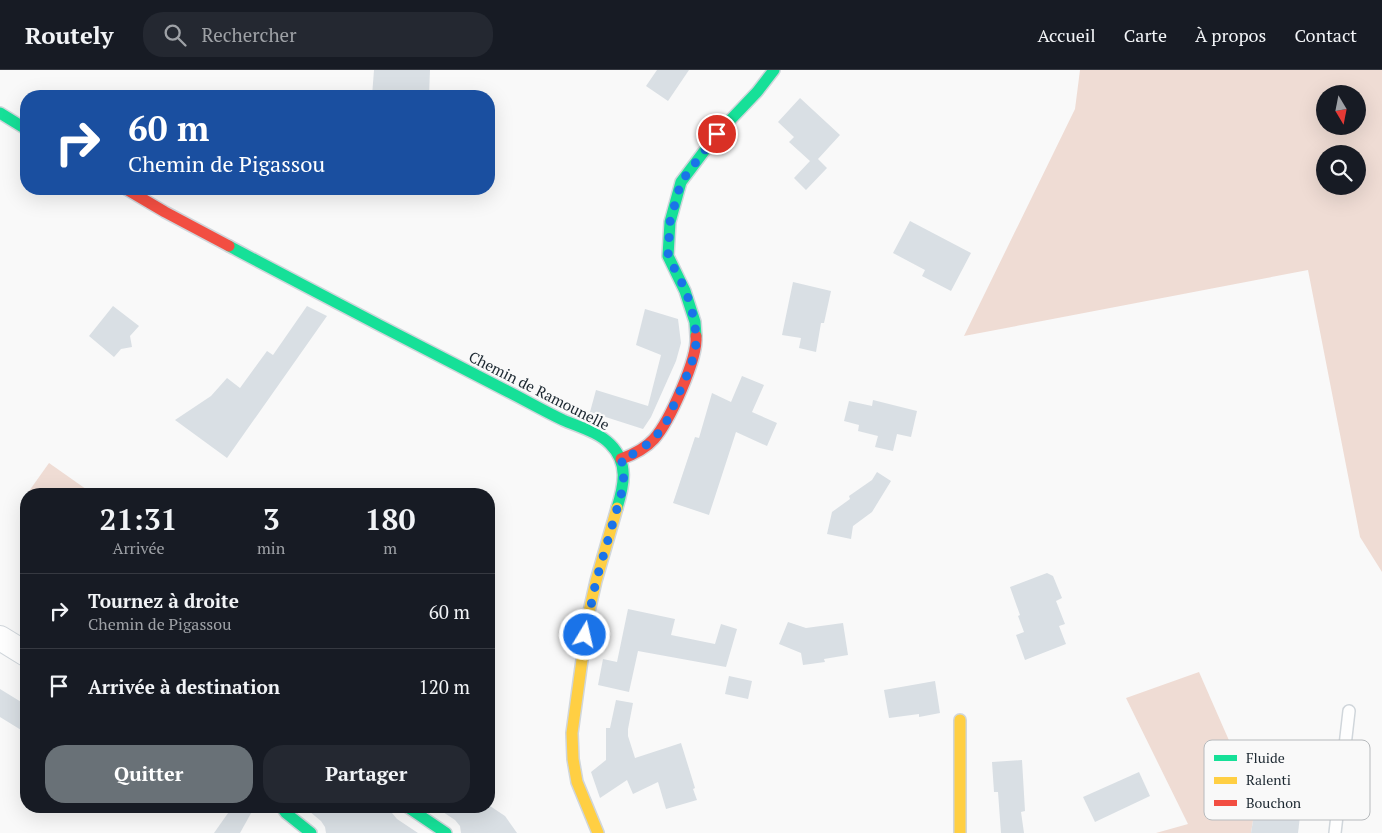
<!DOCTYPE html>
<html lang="fr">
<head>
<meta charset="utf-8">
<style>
	:root { --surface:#171b24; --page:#242831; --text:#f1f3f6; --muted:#9ea1a6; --line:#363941; --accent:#697177 }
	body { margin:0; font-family:"PT Serif",serif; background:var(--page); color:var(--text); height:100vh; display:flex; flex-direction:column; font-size:19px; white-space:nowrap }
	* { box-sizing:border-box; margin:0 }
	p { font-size:16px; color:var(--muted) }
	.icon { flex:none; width:28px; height:28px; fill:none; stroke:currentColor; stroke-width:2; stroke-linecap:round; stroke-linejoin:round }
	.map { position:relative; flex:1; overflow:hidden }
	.panel { position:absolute; left:20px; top:418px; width:475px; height:325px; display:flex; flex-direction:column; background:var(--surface); border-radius:20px; box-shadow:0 5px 20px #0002 }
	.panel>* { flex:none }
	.top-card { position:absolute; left:20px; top:20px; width:475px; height:105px; border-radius:20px; box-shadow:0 5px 20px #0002; background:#1a4fa0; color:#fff; overflow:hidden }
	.needle { width:32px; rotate:170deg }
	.buttons { position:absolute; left:1316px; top:15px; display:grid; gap:10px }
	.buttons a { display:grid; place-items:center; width:50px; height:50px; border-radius:50%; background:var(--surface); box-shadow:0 5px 20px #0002; font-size:25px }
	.pin { position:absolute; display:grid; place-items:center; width:42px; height:42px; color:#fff; margin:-21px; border:2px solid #fff; border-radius:50%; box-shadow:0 1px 5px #0007 }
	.me { position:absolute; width:55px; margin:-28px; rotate:9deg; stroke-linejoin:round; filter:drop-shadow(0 0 4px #0008) }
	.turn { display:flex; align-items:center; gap:18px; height:105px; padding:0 25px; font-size:22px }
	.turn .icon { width:65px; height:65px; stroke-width:2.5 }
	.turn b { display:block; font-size:35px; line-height:42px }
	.eta { display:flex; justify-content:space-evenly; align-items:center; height:85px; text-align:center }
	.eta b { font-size:30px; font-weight:700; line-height:35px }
	.button { display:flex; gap:10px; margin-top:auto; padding:10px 25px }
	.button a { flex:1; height:58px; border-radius:20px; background:var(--accent); color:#fff; font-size:20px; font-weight:700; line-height:58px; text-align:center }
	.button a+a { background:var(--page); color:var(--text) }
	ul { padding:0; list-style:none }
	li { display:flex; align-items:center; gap:15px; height:75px; padding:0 25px; border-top:1px solid var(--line) }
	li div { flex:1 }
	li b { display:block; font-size:19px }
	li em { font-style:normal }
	header { display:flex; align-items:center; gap:30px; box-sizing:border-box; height:70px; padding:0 25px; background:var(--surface); border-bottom:1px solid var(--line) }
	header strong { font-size:24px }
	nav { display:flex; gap:28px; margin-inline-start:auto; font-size:18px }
	.search { width:350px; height:45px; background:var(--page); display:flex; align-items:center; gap:12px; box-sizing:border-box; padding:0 18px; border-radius:20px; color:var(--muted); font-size:19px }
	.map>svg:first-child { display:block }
	.green { fill:#efdcd4; fill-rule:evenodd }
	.building { fill:#d9dfe4 }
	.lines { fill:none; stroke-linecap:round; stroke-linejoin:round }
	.lane-casing { stroke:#d0d6db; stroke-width:14 }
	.street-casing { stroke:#d0d6db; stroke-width:26 }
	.fast-casing { stroke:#d0d6db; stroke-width:14 }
	.slow-casing { stroke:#d0d6db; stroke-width:14 }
	.jam-casing { stroke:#d0d6db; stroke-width:14 }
	.lane { stroke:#fefefe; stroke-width:11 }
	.street { stroke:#fefefe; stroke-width:24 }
	.fast { stroke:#16e098; stroke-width:11 }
	.slow { stroke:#ffcf43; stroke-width:11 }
	.jam { stroke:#f24e42; stroke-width:11 }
	.route { stroke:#1a73e8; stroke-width:9; stroke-dasharray:0 16.2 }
	.labels { text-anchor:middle; stroke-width:4.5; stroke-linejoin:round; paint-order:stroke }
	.street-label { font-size:15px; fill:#1c2831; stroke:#f9f9f9 }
	.key { fill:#f9f9f9; stroke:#b7babd; stroke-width:1 }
	.key-label { font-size:14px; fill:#1c2831 }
</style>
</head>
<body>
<header>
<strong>Routely</strong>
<div class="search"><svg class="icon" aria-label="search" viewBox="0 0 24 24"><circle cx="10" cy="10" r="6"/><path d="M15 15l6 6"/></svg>Rechercher</div>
<nav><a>Accueil</a><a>Carte</a><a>À propos</a><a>Contact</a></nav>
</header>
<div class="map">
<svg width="1382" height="763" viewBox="0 0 1382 763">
	<rect width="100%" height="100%" fill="#f9f9f9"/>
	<!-- green -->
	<g class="green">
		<path d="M1080,0H1382V502L1360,467L1308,200L964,266L1075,39ZM1325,24H1358V56H1325ZM1325,84H1358V116H1325Z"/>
		<path d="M49,393L93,424H27Z"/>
		<path d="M1199,602L1256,732L1251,763H1156L1188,754L1126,628Z"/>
	</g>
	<!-- building -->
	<g class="building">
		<path d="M374,0H430L429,26H372Z"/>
		<path d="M657,0H689L668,31L646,16Z"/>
		<path d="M800,28L840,65L818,89L827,98L806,120L794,108L810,91L789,72L794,67L778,52Z"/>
		<path d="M910,151L971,183L951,221L922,206L925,200L893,183Z"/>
		<path d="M793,212L831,221L824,253H821L816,282L799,278L801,268L782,265Z"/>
		<path d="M113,236L139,256L130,266L132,277L121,279L114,287L89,266Z"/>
		<path d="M307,236L327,246L227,388L175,350L211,326L227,308L240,318L267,281L273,285Z"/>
		<path d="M645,239L678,249L681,273L676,291L651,347L643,359L590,342L596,320L648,336L661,285L636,275Z"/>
		<path d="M742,306L764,315L752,342L777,353L767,376L736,362L709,445L673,433L695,367L699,368L712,323L731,332Z"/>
		<path d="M873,330L917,341L911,367L897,364L893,381L875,377L878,366L858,361L859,355L844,351L849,331L872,336Z"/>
		<path d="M877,402L891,411L872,442L853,456L851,469L827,464L832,442L850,429L849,426L872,410Z"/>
		<path d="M1047,503L1053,506L1062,528L1056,531L1065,554L1059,556L1066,574L1025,590L1016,565L1024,562L1018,546L1020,545L1010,517Z"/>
		<path d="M628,539L675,549L671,565L715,574L721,554L737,559L726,597L638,581L629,622L598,615L603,589L617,592Z"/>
		<path d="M788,552L806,558L843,553L848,585L824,589L825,592L803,595L801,583L779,574Z"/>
		<path d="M729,606L752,611L748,629L725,624Z"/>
		<path d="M935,611L940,643L919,647V644L889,648L884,620Z"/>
		<path d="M0,619L26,635V663L0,647Z"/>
		<path d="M616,630L633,633L628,659V666L635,688L681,673L695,718L693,719L697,730L666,739L658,712L633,724L627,710L600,728L591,702L606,690V658H610Z"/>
		<path d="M1022,690L1025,741L1021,742L1024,763H1001L998,722H994L992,692Z"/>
		<path d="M1139,702L1150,726L1095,752L1083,727Z"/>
		<path d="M1256,732L1301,738L1298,763H1251Z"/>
		<path d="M233,736H255L240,763H214Z"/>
		<path d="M303,736H391L392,743L397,749L418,763H326L325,757L321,751Z"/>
		<path d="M434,736H490L505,746L517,763H461L460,756L455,750Z"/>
	</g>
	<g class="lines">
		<!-- lane casing -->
		<g class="lane-casing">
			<path id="lane" d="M1335,763L1349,641"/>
		</g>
		<!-- street casing -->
		<g class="street-casing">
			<path id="street" d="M0,568L26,584"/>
		</g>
		<!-- fast casing -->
		<g class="fast-casing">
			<g id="fast">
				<path d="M0,43L26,59"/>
				<path d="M229,176C321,225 413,273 505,320C525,330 544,341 563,350C579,357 598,362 610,374C629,393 624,415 617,438"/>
				<path d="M696,266L695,252L685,221L668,186L670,152L681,112L717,64L757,22L774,0"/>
				<path d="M281,736L286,743L311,763"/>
				<path d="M406,736L446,763"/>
			</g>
		</g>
		<!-- slow casing -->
		<g class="slow-casing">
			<g id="slow">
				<path d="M960,650V763"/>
				<path d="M598,763L577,712L573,689L572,663L588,546L596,511L617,438"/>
			</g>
		</g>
		<!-- jam casing -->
		<g class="jam-casing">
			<g id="jam">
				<path d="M126,119L165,142L229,176"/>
				<path d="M621,389C632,385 646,378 654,369C669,352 698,289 696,266"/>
			</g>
		</g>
		<!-- lane -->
		<use href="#lane" class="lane"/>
		<!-- street -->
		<use href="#street" class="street"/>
		<!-- fast -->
		<use href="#fast" class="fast"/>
		<!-- slow -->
		<use href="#slow" class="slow"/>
		<!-- jam -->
		<use href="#jam" class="jam"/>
	</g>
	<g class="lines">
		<!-- route -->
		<path class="route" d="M585,565L596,511L623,418L624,399L621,389L630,386L652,371L665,355L691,296L696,274L695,252L686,221L668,186L670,152L681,112L717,64"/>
	</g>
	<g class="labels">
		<!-- street labels -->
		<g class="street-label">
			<text transform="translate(539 321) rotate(27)" y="5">Chemin de Ramounelle</text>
		</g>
	</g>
	<!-- legend -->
	<rect x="1204" y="670" width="166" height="80" rx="8" class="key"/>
	<rect x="1214" y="685" width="23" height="6" fill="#16e098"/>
	<rect x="1214" y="707" width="23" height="7" fill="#ffcf43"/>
	<rect x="1214" y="730" width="23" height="6" fill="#f24e42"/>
	<g class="key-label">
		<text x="1246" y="693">Fluide</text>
		<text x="1246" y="715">Ralenti</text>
		<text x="1246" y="738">Bouchon</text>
	</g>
</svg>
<div class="buttons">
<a><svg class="needle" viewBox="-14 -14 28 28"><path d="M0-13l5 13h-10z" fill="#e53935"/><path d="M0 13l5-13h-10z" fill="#9ea1a6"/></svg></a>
<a><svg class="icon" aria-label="search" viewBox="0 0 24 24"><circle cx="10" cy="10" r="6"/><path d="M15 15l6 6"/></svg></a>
</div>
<div class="pin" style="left:717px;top:64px;background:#d93025"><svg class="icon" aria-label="arrive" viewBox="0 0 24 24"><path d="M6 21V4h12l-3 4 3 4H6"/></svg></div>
<svg class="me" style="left:585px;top:565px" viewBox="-20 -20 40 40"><circle r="17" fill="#1a73e8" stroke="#fff" stroke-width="3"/><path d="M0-11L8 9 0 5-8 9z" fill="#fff"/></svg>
<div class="top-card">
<div class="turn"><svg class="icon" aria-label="right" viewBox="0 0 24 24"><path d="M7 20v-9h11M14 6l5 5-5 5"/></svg><div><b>60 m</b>Chemin de Pigassou</div></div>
</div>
<section class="panel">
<div class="eta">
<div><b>21:31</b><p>Arrivée</p></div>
<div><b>3</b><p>min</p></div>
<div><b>180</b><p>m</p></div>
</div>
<ul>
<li><svg class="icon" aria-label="right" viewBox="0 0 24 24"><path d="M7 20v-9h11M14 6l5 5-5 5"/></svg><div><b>Tournez à droite</b><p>Chemin de Pigassou</p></div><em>60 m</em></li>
<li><svg class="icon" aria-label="arrive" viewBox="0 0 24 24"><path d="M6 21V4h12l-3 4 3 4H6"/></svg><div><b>Arrivée à destination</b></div><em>120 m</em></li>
</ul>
<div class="button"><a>Quitter</a><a>Partager</a></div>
</section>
</div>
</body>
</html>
